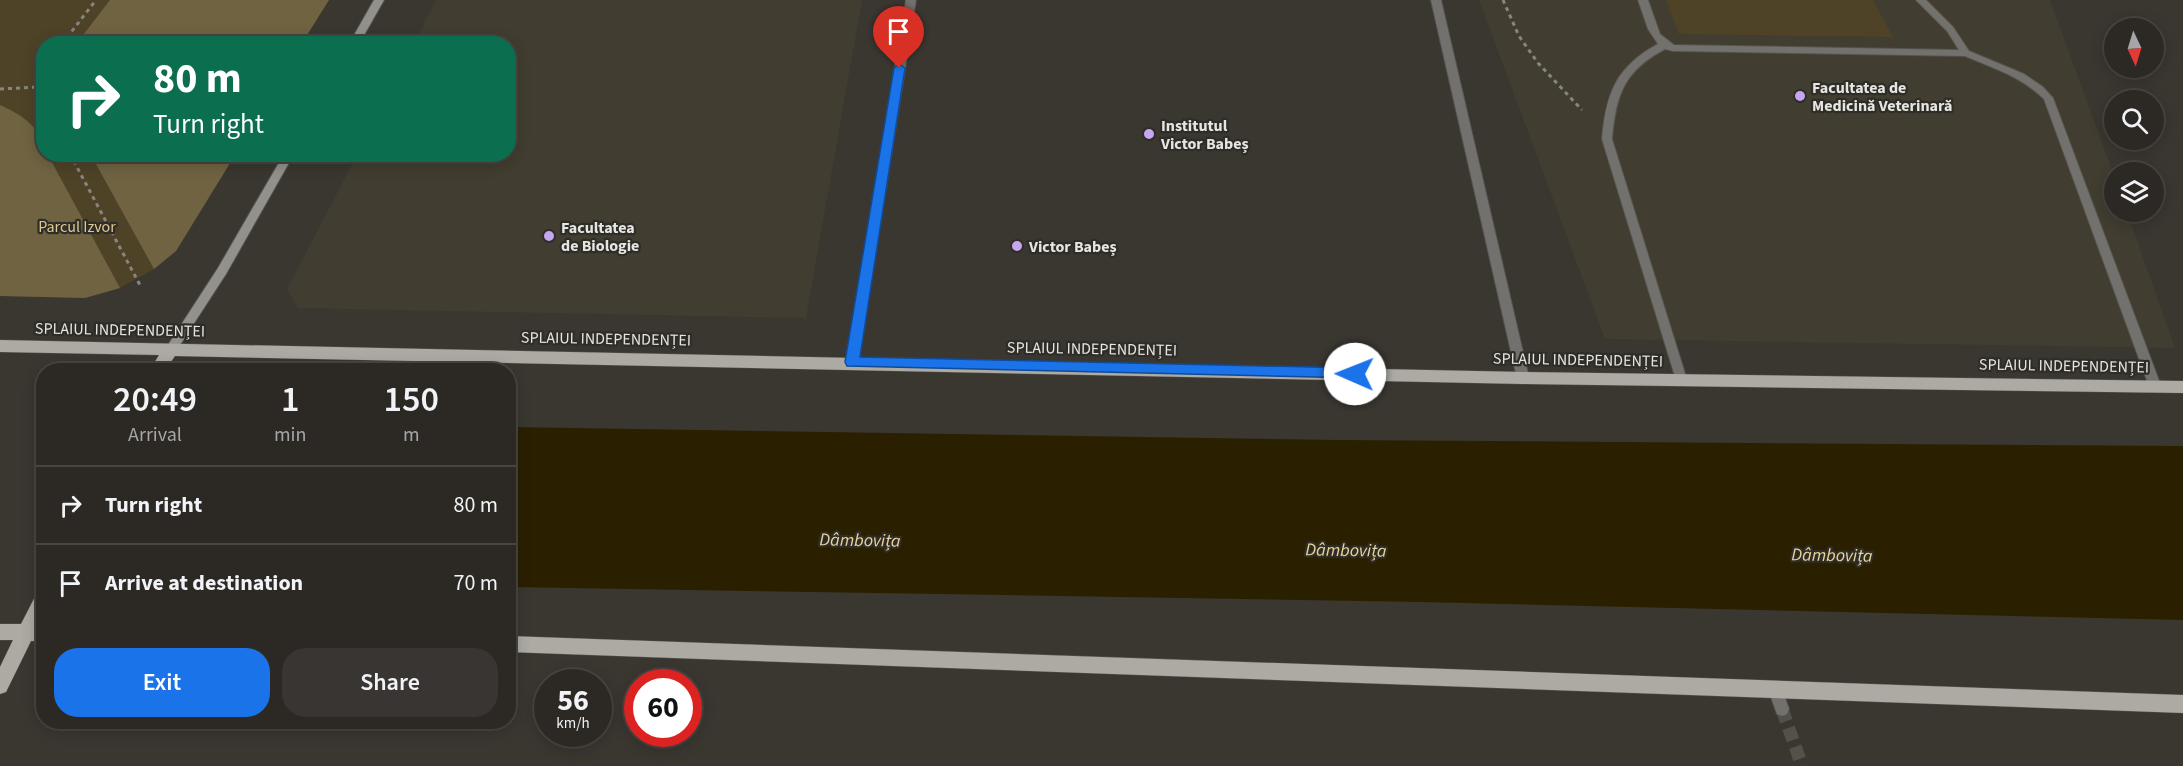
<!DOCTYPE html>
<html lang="en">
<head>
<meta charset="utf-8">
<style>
	:root { --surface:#2c2925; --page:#383532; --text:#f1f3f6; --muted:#a6a6a7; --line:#484542; --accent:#1a73e8 }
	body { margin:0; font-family:"Source Sans 3",sans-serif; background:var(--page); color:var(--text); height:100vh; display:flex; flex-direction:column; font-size:22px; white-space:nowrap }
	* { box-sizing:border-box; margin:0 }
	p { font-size:20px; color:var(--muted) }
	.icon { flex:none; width:33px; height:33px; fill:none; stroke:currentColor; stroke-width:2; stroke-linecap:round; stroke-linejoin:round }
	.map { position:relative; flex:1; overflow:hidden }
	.drawer { position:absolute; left:36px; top:363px; width:480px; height:366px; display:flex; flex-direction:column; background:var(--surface); border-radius:24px; box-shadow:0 3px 15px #0003,0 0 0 2px var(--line) }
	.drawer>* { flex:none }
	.banner { position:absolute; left:36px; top:36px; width:480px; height:126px; border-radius:24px; box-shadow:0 3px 15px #0003,0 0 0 2px var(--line); background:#0b6e4f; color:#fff; overflow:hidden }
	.needle { width:39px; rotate:176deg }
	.tools { position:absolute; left:2104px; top:18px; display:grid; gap:12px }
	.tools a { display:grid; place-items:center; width:60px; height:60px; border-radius:50%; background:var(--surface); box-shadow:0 3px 15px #0003,0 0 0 2px var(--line); font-size:30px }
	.speed { position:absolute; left:534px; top:669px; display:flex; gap:12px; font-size:30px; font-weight:700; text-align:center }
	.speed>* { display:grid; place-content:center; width:78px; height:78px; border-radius:50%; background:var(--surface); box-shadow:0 3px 15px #0003,0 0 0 2px var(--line); line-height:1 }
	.speed small { font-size:15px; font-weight:400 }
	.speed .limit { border:9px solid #d22; background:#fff; color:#111 }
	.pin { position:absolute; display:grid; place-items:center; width:51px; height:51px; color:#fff; margin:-62px -26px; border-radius:50% 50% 50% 0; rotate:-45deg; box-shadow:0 0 6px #0007 }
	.pin .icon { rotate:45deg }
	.me { position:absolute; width:66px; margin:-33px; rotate:271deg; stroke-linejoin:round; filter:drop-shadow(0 0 4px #0008) }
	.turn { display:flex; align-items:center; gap:21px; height:126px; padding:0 18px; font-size:27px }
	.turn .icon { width:78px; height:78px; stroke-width:2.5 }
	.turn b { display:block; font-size:42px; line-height:51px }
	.eta { display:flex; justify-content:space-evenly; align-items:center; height:102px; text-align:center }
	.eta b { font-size:36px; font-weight:600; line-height:42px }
	.action { display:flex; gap:12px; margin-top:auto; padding:12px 18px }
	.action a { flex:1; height:69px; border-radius:24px; background:var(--accent); color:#fff; font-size:24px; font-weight:600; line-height:69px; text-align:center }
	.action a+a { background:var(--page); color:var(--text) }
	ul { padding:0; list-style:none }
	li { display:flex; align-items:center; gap:18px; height:78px; padding:0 18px; border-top:2px solid var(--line) }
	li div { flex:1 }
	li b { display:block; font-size:22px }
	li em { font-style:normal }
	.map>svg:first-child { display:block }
	.built { fill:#413d30 }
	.green { fill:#4e4326 }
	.forest { fill:#6f6342 }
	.water { fill:#2a2000 }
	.pier { fill:#3a3731 }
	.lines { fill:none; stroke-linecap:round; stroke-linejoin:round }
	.street-tunnel { stroke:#54514b; stroke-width:13; stroke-dasharray:13 7; stroke-linecap:butt }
	.lane-casing { stroke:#56534d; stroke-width:2 }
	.street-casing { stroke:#56534d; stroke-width:2 }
	.secondary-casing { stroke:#56534d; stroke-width:2 }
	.primary-casing { stroke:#56534d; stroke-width:1 }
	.path { stroke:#87857f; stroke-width:3; stroke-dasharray:4 4; stroke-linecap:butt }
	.lane { fill:#73716e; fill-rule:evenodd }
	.street { fill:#73716e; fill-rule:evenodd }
	.secondary { fill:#93918c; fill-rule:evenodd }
	.primary { fill:#acaaa3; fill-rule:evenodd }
	.route { fill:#1a73e8; stroke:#114b97; stroke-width:1.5 }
	.poi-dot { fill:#c6a6f0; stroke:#2f2d27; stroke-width:2 }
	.labels { text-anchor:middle; stroke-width:4.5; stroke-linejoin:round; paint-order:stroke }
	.poi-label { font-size:16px; font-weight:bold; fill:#e6e5e1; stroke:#2f2d27; text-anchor:start }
	.park-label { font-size:16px; fill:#dec98e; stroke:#2f2d27 }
	.street-label { font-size:16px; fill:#e6e5e1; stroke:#2f2d27 }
	.water-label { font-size:18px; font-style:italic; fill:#e9d398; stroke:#2f2d27 }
</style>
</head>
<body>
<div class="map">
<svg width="2183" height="766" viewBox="0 0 2183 766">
	<rect width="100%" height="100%" fill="#3a3731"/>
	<!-- built -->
	<g class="built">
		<path d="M436,0H862L806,318L298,308L287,289L357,155L508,154V44L414,43Z"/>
		<path d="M1479,0H2050L2115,178V212H2127L2175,348L1605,339Z"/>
	</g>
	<!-- green -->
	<g class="green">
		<path d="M0,0H329L302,43L44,44V154L235,155L176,251L154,269L120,288L85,298L0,296Z"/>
		<path d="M1666,0H1873L1893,37L1679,34Z"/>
	</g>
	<!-- forest -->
	<g class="forest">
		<path d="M110,0H329L302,43H77Z"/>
		<path d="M0,105C21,114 44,129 44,154L48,155L120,288L85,298L0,296Z"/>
		<path d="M91,155H235L176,251L154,269Z"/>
	</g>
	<!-- water -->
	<path class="water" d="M509,427L1337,440L2183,446V620L1421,602L509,587Z"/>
	<!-- pier -->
	<path class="pier" d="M31,403H44V576L0,575V463Z"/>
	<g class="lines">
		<!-- street-tunnel -->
		<path class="street-tunnel" d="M1782,709L1802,766"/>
		<!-- lane casing -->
		<g class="lane-casing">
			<g id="lane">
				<path d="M906,0H916L858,362L856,365H848L846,362Z"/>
				<path d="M1431,0H1441L1529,378L1527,381H1519L1517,378Z"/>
				<path d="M1638,0H1648L1660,34L1674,45L1959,50L1947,31L1916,0H1926L1953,27L1969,51L2024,74L2043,87L2053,98L2161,386L2159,389H2151L2149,386L2044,99C2022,77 1993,68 1965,56L1673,51L1665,49C1624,71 1616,94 1612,139L1687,380L1685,383H1677L1602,139C1606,93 1616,67 1658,44L1648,29Z"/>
			</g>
		</g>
		<!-- street casing -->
		<g class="street-casing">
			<path id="street" d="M1775,682L1780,684L1789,709L1787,714L1782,716L1777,714L1768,689L1770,684Z"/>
		</g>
		<!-- secondary casing -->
		<g class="secondary-casing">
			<g id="secondary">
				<path d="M374,0H384L359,44H349Z"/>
				<path d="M284,154H294L226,274L176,351H168L166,348L168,345L218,268Z"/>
			</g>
		</g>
		<!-- primary casing -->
		<g class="primary-casing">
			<g id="primary">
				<path d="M0,340L1523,372L2183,381V393L1523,384L175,356L165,370H150L159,355L0,352Z"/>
				<path d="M44,588V615L39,625H44V641H31L6,692L0,694V667L13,640H0V624H21L38,591Z"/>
				<path d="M508,636L2183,695V713L508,652Z"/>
			</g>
		</g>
		<!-- path -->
		<g class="path">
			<path d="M1503,0L1519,36L1538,63L1582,110"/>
			<path d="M62,44L96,0"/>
			<path d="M44,75L39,87L44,106"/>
			<path d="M0,89L39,87"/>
			<path d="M70,154L141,287"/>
		</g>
		<!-- lane -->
		<use href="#lane" class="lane"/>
		<!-- street -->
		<use href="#street" class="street"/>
		<!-- secondary -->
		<use href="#secondary" class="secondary"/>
		<!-- primary -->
		<use href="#primary" class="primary"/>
	</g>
	<!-- route -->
	<path class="route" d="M899,64L905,68L860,357L1355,368L1362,374L1360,378L847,366L845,362L894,68Z"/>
	<!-- markers -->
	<g class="poi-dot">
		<circle cx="1800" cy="96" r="6"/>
		<circle cx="1149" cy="134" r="6"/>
		<circle cx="549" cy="236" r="6"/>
		<circle cx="1017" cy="246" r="6"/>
	</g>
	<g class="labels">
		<!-- poi labels -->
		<g class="poi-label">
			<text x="1812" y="93">Facultatea de<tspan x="1812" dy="18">Medicină Veterinară</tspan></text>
			<text x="1161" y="131">Institutul<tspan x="1161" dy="18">Victor Babeș</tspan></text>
			<text x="561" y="233">Facultatea<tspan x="561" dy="18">de Biologie</tspan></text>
			<text x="1029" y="252">Victor Babeș</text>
		</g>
		<!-- park labels -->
		<g class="park-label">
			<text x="77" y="232">Parcul Izvor</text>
		</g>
		<!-- street labels -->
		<g class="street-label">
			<text transform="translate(120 329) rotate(1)" y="6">SPLAIUL INDEPENDENȚEI</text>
			<text transform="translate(606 338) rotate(1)" y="6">SPLAIUL INDEPENDENȚEI</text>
			<text transform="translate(1092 348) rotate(1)" y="6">SPLAIUL INDEPENDENȚEI</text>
			<text transform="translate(1578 359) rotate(1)" y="6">SPLAIUL INDEPENDENȚEI</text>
			<text transform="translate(2064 365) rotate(1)" y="6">SPLAIUL INDEPENDENȚEI</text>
		</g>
		<!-- water labels -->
		<g class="water-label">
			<text transform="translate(860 540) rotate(1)" y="6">Dâmbovița</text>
			<text transform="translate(1346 550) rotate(1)" y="6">Dâmbovița</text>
			<text transform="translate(1832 555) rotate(1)" y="6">Dâmbovița</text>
		</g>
	</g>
</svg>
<div class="tools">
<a><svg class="needle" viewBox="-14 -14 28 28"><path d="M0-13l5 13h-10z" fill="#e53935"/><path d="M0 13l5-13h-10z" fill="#a6a6a7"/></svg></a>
<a><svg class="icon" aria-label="search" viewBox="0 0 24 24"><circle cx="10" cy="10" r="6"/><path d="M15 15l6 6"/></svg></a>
<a><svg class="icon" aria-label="layers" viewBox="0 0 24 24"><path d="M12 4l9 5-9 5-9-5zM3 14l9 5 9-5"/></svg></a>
</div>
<div class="speed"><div>56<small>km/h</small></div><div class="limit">60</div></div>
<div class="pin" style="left:899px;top:68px;background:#d93025"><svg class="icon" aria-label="arrive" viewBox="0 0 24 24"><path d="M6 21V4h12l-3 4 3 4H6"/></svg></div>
<svg class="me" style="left:1355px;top:374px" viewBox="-20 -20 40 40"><circle r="19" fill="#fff"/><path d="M0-13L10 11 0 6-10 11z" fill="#1a73e8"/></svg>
<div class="banner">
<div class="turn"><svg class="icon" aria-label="right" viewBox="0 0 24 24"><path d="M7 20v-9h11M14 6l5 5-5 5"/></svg><div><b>80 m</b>Turn right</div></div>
</div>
<section class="drawer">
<div class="eta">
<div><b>20:49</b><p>Arrival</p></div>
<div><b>1</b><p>min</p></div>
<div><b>150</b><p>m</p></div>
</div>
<ul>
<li><svg class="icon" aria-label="right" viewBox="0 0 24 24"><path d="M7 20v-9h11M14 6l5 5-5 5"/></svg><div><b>Turn right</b></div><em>80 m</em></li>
<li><svg class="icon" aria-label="arrive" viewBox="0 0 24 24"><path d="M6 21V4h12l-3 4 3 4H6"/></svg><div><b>Arrive at destination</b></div><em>70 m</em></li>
</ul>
<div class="action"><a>Exit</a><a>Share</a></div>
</section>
</div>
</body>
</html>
